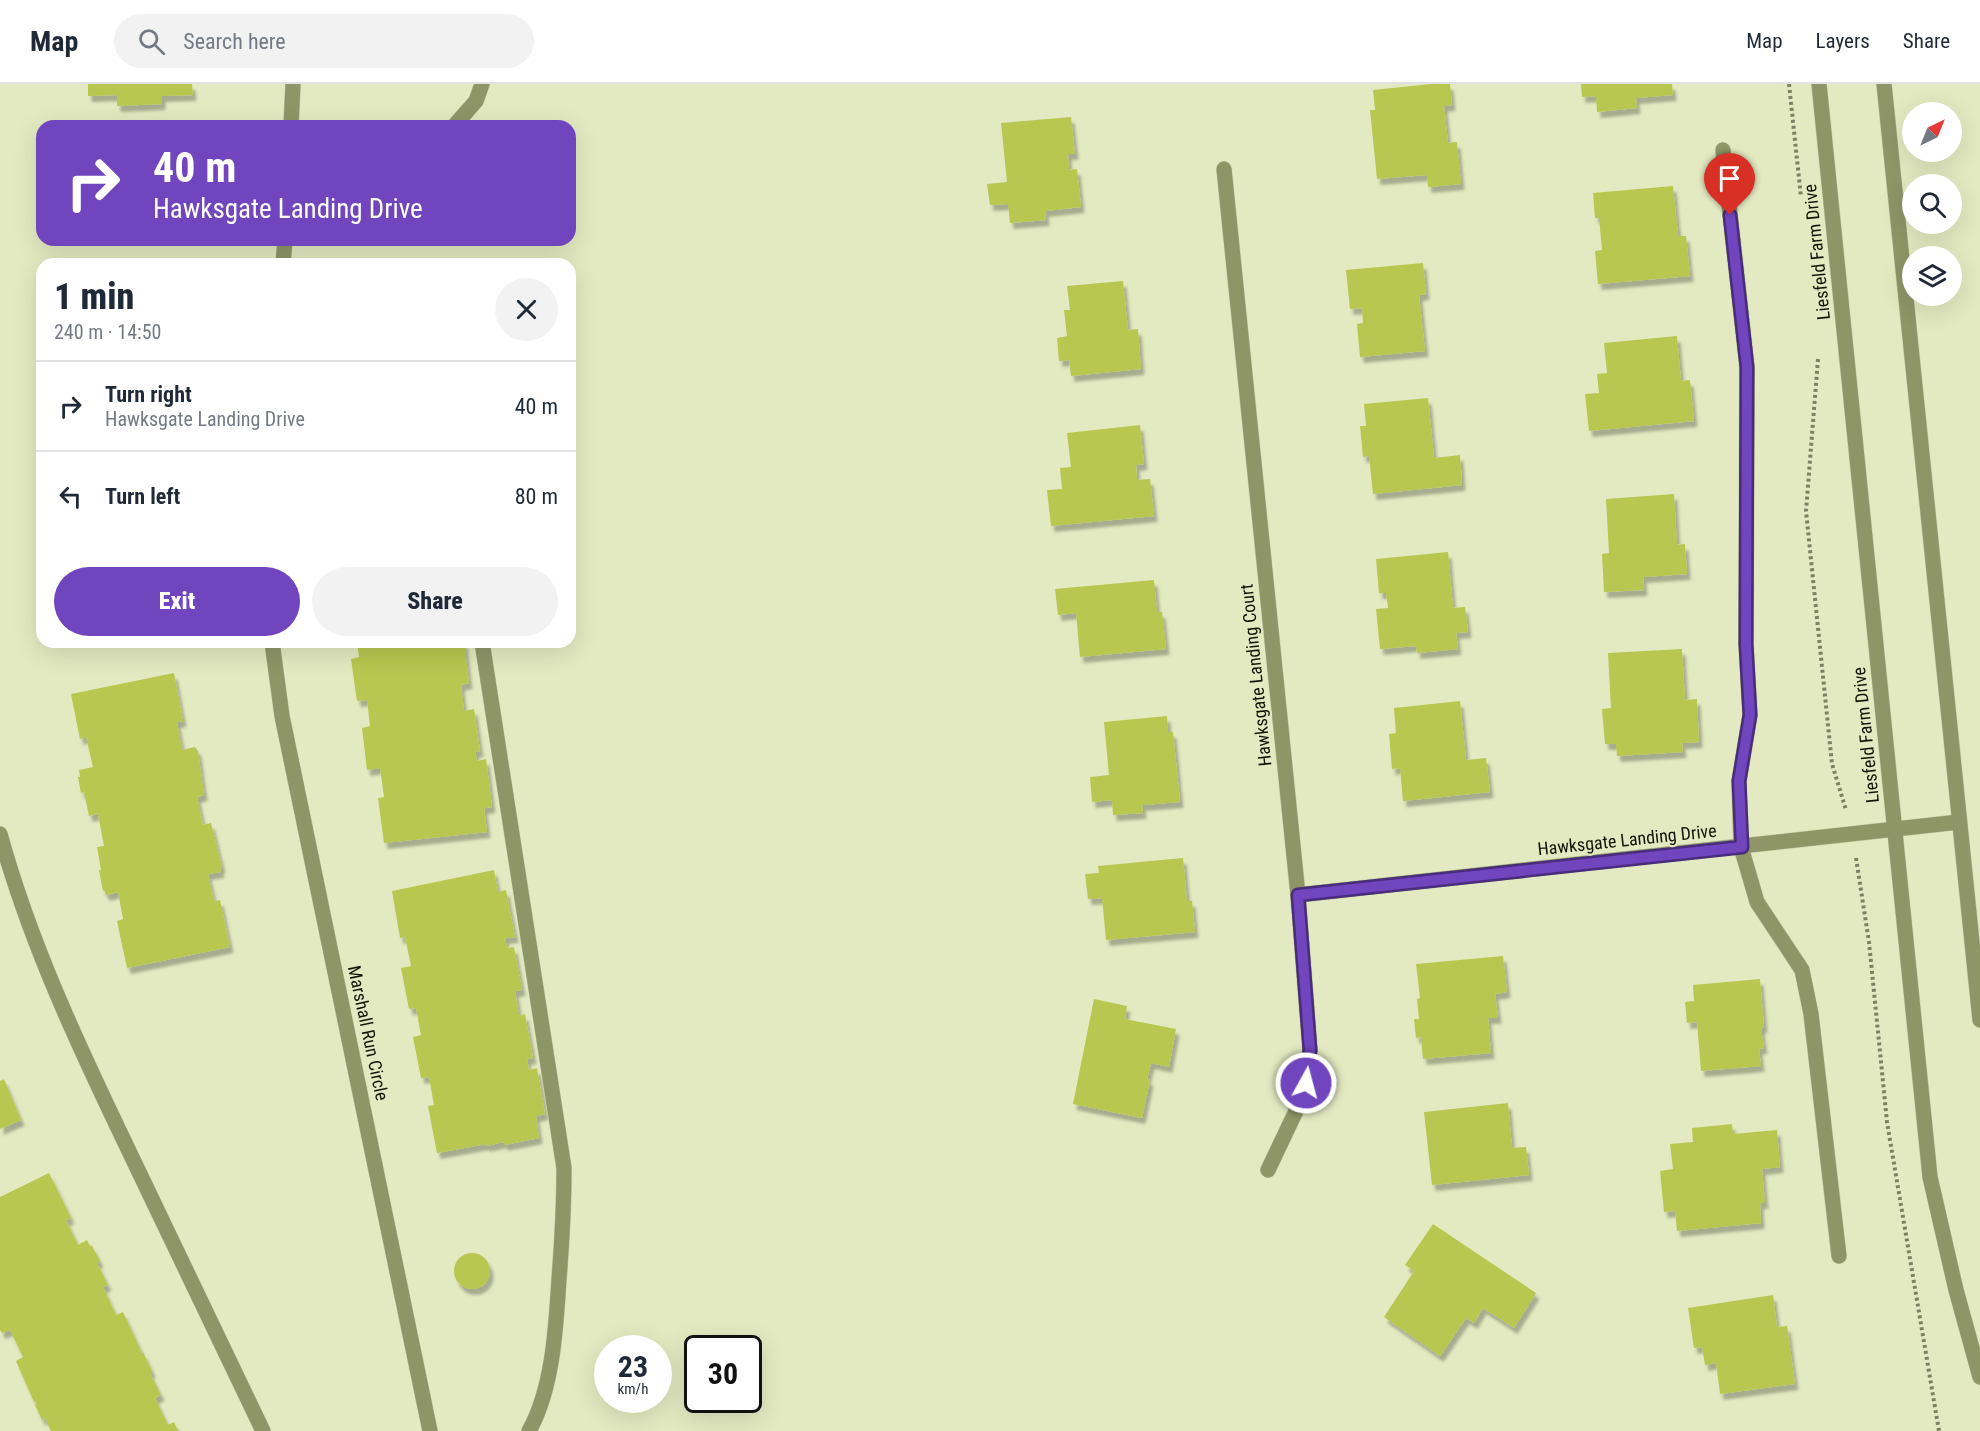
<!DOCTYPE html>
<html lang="en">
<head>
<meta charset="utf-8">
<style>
	:root { --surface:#fff; --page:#f2f2f3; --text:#1f2937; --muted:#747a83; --line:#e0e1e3; --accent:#7045be }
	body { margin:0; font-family:"Roboto Condensed",sans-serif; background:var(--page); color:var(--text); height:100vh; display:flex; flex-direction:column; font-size:22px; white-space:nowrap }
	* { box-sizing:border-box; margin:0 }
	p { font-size:20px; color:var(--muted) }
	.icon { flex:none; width:33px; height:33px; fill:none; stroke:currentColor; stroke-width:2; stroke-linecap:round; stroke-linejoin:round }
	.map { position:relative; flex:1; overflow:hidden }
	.details { position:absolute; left:36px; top:174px; width:540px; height:390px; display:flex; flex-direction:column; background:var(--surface); border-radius:18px; box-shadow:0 6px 24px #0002 }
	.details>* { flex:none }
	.guide { position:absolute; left:36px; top:36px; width:540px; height:126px; border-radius:18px; box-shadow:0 6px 24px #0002; background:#7045be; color:#fff; overflow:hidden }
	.needle { width:39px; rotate:43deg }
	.fabs { position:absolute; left:1902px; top:18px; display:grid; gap:12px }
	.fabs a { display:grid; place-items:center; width:60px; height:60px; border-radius:50%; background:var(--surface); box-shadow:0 6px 24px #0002; font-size:30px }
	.speed { position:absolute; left:594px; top:1251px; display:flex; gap:12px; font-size:30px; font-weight:700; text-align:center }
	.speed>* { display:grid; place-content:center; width:78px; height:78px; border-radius:50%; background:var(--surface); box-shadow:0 6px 24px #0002; line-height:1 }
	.speed small { font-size:15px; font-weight:400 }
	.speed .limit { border:3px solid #111; border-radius:9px; background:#fff; color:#111 }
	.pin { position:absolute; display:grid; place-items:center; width:51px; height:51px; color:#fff; margin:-62px -26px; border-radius:50% 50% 50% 0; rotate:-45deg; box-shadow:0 0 6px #0007 }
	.pin .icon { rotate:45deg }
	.me { position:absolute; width:66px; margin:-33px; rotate:7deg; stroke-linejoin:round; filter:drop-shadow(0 0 4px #0008) }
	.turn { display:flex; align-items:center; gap:21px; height:126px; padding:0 18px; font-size:27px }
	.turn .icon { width:78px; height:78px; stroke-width:2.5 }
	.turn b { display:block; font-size:42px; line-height:51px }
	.round { display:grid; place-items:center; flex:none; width:63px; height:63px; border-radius:32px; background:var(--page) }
	.summary { display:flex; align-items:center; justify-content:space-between; height:102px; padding:0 18px }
	h1 { font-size:36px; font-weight:800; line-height:45px }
	.cta { display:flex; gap:12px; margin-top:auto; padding:12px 18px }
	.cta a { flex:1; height:69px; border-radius:36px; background:var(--accent); color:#fff; font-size:24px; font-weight:800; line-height:69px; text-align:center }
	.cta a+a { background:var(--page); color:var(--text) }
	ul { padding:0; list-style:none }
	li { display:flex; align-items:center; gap:18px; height:90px; padding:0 18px; border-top:2px solid var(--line) }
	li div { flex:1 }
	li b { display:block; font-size:22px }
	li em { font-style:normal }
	header { display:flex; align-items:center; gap:36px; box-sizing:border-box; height:84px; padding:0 30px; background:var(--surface); border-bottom:2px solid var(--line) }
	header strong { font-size:28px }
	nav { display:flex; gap:33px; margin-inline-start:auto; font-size:21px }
	.search { width:420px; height:54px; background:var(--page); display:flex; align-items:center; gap:15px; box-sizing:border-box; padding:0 21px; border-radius:33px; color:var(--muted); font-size:22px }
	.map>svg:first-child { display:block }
	.building { fill:#b8c750; filter:url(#shadow) }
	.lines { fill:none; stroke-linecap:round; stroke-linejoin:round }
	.service-casing { stroke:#c2c8a3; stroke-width:16 }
	.minor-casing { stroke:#c2c8a3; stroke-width:16 }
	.tertiary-casing { stroke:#c2c8a3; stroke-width:16 }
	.path { stroke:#7c8064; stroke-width:4; stroke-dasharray:3 3; stroke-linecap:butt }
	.service { stroke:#8e9668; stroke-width:15 }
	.minor { stroke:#8e9668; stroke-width:15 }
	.tertiary { stroke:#8e9668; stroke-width:15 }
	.route-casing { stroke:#492d7c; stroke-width:15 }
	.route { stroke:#7045be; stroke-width:10 }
	.labels { text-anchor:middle; stroke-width:4.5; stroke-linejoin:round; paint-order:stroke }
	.street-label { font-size:18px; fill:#121406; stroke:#e3eac1 }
</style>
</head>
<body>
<header>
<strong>Map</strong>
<div class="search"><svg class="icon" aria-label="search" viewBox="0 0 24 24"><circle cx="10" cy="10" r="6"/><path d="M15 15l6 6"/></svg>Search here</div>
<nav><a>Map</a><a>Layers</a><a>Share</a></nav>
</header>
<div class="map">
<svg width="1980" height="1347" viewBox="0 0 1980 1347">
	<defs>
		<filter id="shadow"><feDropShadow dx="3.5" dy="6" stdDeviation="1.5" flood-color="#0004"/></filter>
	</defs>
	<rect width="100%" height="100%" fill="#e3eac1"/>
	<!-- building -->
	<g class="building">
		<path d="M88,0H192L193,11L162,12V20L117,22V11L88,12Z"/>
		<path d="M1431,0H1450L1452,21L1444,22L1448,59L1457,58L1461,100L1428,103L1427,91L1377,95L1370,26H1375L1373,6Z"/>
		<path d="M1581,0H1672L1673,11L1636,14L1637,24L1597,28L1596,12L1582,13Z"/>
		<path d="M1071,33L1075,70H1068L1069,86L1077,85L1081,123L1045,127L1046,136L1010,139L1008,120L990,121L987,100L1007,98L1001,39Z"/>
		<path d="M1673,102L1678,152H1686L1690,192L1598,200L1595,167L1602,166L1599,134H1595L1593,109Z"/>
		<path d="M1423,179L1426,210L1419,211L1425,267L1360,273L1357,240L1363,239L1362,224L1350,225L1346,186Z"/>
		<path d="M1123,197L1128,246L1138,245L1141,285L1071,292L1069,276L1059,277L1057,254L1067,252L1064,226H1070L1067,202Z"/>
		<path d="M1677,252L1681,297L1690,296L1694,337L1589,347L1585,310L1599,309L1597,290L1607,289L1604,259Z"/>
		<path d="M1428,314L1434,374L1460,371L1462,401L1373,410L1369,372L1363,373L1360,342H1366L1364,320Z"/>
		<path d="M1140,341L1144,380L1136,381L1137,396L1150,395L1154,432L1051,442L1047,406L1062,405L1060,384L1071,383L1067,349Z"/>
		<path d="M1674,410L1677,461L1685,460L1687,490L1643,493L1644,506L1604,508L1602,470L1609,469L1606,415Z"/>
		<path d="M1448,468L1453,524L1465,523L1468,548L1456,549L1458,565L1417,569L1416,562L1380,565L1376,525L1388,524L1386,509H1379L1376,475Z"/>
		<path d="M1154,496L1157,528H1162L1166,565L1080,573L1076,529L1058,531L1055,505Z"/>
		<path d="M357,558H464L469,599L461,601L464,627L474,625L480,667L475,668L477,677L486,675L492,723L484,724L487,748L384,759L378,714L384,713L380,684L367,686L362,644L370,642L367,616L357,617L351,575L359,573Z"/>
		<path d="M1682,565L1685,616L1697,615L1699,658L1682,659L1683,668L1617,672L1616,660H1605L1602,625L1611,624L1608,569Z"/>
		<path d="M174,589L183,637L177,638L182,666L195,663L198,667L204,711L197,713L203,741L211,739L222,783L220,784L221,788L208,790L214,817L220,816L230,863L127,884L117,837L123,835L118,808L106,811L104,806L103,807L99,786H101L97,763L104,762L98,730L89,732L84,708L81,709L78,693H80L79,686L93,683L86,653L80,655L71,610Z"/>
		<path d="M1460,617L1466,676L1486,674L1490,708L1403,717L1400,684L1392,685L1389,650L1396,649L1394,624Z"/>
		<path d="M1167,632L1168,648H1173L1180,718L1142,721L1143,729L1113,731L1112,716L1092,718L1090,693L1109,691L1104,638Z"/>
		<path d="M1183,774L1187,817H1192L1195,848L1106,856L1102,814L1088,815L1085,790L1099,789L1098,782Z"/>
		<path d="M494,786L498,808L506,806L515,853L505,854L507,864L514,863L522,906L515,907L519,932L525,930L533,974L527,975L529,986L537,984L545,1030L536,1032L539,1054L504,1061V1058L486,1062V1060L437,1069L428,1022L434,1021L429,993L421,994L413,953L421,951L416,924L409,925L401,884L411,882L405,853L400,854L392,807Z"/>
		<path d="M1503,872L1507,908L1495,910L1498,934H1488L1491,969L1423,975L1421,953L1416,954L1414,935H1419L1417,915L1420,914L1416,880Z"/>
		<path d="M1760,895L1764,943L1761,944L1764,964L1759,965L1761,982L1701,987L1697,938L1687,939L1685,918L1694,917L1693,901Z"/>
		<path d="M1094,915L1127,922L1125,935L1176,945L1169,983L1151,979L1147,995L1150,996L1142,1034L1073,1020Z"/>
		<path d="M4,995L21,1036L0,1045V997Z"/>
		<path d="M1508,1019L1512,1064L1526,1063L1529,1091L1432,1101L1424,1028Z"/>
		<path d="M1732,1040L1733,1050L1777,1046L1780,1083L1762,1085L1765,1119H1760L1761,1139L1677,1147L1675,1127L1664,1128L1660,1087L1673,1085L1670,1060L1693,1058L1692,1044Z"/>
		<path d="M49,1089L71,1134L66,1136L78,1161L87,1156L90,1162H92L100,1177L97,1179L108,1201L103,1203L116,1231L123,1228L141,1267L139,1268L140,1270L143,1268L152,1287L150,1289L161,1311L155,1314L168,1341L174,1338L178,1347H51L45,1334L42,1336L35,1321L37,1320L35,1317L34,1318L16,1277L23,1273L10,1246L2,1249L0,1246V1113Z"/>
		<path d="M1433,1140L1536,1209L1514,1244L1483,1224L1474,1239L1466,1234L1440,1272L1384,1233L1414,1187L1405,1181Z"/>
		<circle cx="472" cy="1187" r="18"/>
		<path d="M1773,1211L1777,1243L1787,1242L1795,1300L1720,1310L1716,1279L1705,1281L1702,1263L1694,1264L1688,1224Z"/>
	</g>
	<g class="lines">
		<!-- service casing -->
		<g class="service-casing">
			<g id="service">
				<path d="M454,42L476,17L482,0"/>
				<path d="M1723,66L1747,283L1746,560L1750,631L1739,697L1741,763L1757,818L1802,886L1811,930L1839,1172"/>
				<path d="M482,558L564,1084C564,1121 562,1158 559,1195C556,1243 553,1304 529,1347"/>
			</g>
		</g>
		<!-- minor casing -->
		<g class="minor-casing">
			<g id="minor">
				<path d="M291,42L293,0"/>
				<path d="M1224,85L1298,811L1310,966L1306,999L1296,1027L1268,1086"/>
				<path d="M283,180L285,156"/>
				<path d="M272,558L282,632L430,1347"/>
				<path d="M0,750C30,859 79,963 128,1065C173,1159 218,1253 263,1347"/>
				<path d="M1298,811L1959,738"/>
			</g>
		</g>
		<!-- tertiary casing -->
		<g class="tertiary-casing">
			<g id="tertiary">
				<path d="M1819,0L1930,1093L1956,1206L1980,1293"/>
				<path d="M1884,0L1980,936"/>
			</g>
		</g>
		<!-- path -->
		<g class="path">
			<path d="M1789,0L1801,113"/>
			<path d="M1818,275L1806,427L1832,680L1846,726"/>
			<path d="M1856,774L1869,858L1887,1038L1939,1347"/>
		</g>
		<!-- service -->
		<use href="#service" class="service"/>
		<!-- minor -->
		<use href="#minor" class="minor"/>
		<!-- tertiary -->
		<use href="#tertiary" class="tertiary"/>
	</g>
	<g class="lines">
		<!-- route casing -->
		<g class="route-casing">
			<path id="route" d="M1306,999L1310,966L1298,811L1742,763L1739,697L1750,631L1746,560L1747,283L1730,131"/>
		</g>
		<!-- route -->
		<use href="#route" class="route"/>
	</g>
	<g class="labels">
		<!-- street labels -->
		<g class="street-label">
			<text transform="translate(1817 168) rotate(-96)" y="6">Liesfeld Farm Drive</text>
			<text transform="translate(1256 591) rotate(-96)" y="6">Hawksgate Landing Court</text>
			<text transform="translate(1866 651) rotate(-96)" y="6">Liesfeld Farm Drive</text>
			<text transform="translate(1627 756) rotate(-6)" y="6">Hawksgate Landing Drive</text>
			<text transform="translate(368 949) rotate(78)" y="6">Marshall Run Circle</text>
		</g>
	</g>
</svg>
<div class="fabs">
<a><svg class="needle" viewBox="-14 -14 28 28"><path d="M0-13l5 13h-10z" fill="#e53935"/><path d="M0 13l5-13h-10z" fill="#747a83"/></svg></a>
<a><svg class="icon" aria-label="search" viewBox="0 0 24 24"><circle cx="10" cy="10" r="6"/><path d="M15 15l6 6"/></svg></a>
<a><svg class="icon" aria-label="layers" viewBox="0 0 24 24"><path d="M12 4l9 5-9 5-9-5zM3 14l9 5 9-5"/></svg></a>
</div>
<div class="speed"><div>23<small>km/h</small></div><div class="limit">30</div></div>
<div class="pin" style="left:1730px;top:131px;background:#d93025"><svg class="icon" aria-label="arrive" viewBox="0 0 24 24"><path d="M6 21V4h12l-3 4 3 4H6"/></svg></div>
<svg class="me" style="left:1306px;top:999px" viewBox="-20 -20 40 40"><circle r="17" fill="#7045be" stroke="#fff" stroke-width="3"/><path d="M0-11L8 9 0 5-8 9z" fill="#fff"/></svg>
<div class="guide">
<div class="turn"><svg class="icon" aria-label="right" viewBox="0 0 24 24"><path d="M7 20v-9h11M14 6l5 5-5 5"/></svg><div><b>40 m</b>Hawksgate Landing Drive</div></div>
</div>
<section class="details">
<div class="summary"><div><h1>1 min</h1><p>240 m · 14:50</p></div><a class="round"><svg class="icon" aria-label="close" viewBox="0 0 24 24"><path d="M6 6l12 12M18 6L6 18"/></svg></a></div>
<ul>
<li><svg class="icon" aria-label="right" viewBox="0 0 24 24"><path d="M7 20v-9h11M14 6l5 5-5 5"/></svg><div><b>Turn right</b><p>Hawksgate Landing Drive</p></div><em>40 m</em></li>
<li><svg class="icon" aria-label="left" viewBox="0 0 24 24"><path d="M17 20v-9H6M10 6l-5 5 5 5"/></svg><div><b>Turn left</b></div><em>80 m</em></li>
</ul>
<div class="cta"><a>Exit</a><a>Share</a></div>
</section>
</div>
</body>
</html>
